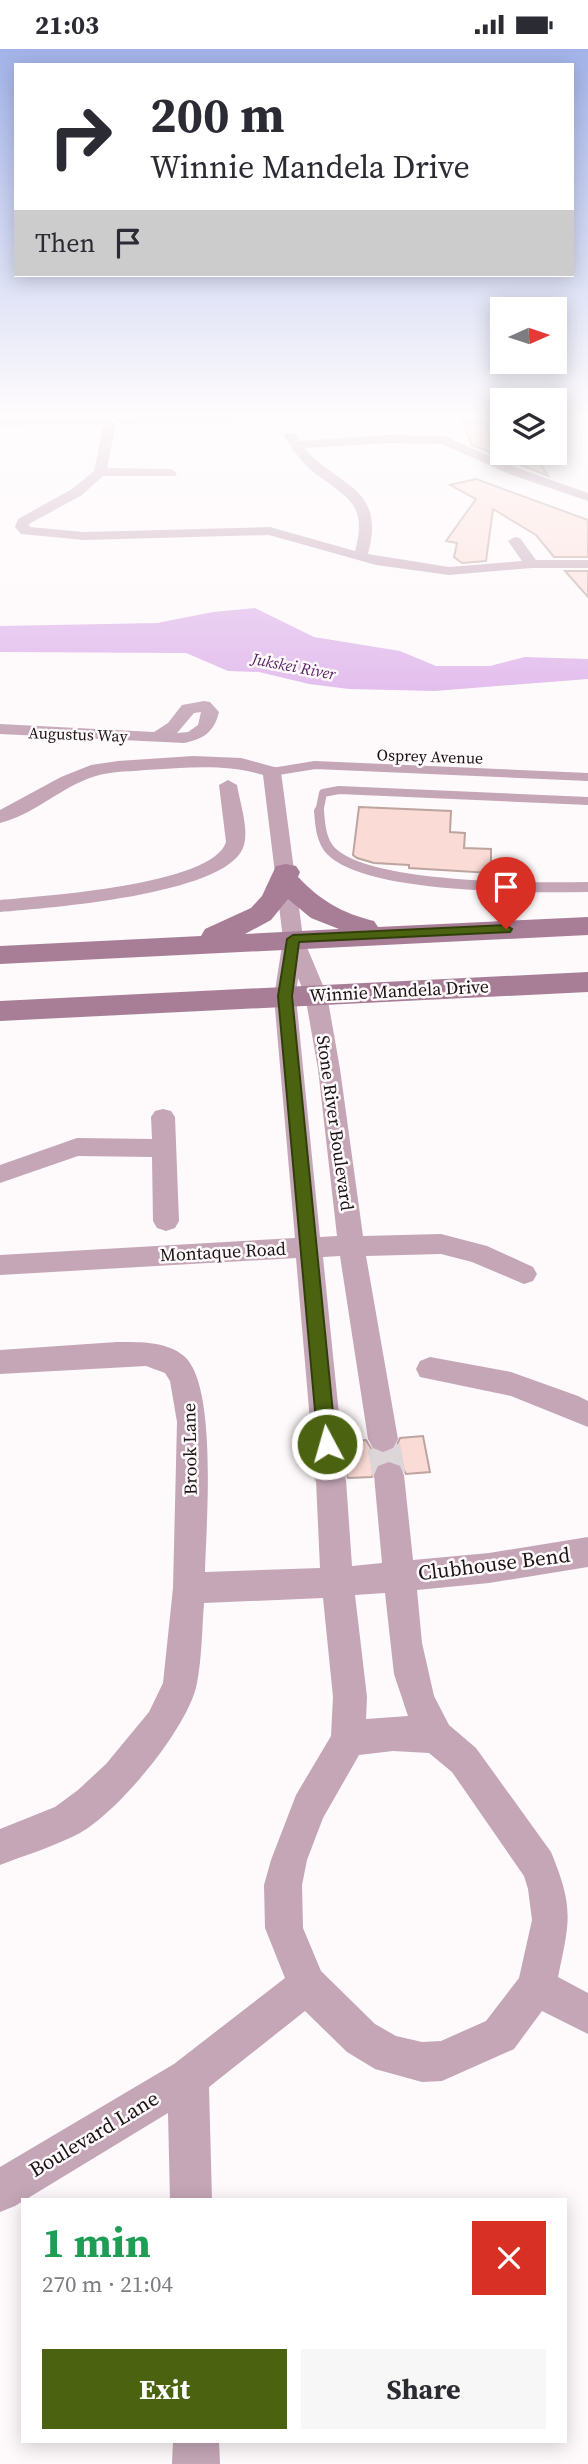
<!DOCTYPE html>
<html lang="en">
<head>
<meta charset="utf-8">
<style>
	:root { --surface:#fff; --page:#f7f7f7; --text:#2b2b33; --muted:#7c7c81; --accent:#4b6311 }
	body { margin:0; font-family:"Source Serif 4",serif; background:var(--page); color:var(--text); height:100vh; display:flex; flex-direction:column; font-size:26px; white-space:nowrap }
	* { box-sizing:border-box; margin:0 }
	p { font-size:23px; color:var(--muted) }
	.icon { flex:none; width:38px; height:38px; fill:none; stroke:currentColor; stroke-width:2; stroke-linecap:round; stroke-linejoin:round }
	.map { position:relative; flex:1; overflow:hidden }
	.drawer { position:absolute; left:21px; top:2149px; width:546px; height:245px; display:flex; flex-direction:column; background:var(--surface); border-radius:0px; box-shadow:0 4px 18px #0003 }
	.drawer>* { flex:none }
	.top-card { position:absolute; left:14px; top:14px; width:560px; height:214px; border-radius:0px; box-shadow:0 4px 18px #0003; background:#fff; color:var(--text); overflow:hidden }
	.needle { width:46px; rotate:87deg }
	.buttons { position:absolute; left:490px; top:248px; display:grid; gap:14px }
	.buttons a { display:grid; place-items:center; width:77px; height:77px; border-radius:0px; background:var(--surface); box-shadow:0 4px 18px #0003; font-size:35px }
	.pin { position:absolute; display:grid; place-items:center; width:60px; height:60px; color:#fff; margin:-72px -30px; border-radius:50% 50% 50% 0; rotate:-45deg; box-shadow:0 0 7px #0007 }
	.pin .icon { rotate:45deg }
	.me { position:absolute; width:77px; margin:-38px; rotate:354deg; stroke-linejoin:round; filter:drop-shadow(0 0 5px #0008) }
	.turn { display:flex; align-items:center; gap:24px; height:147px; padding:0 21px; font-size:32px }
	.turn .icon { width:91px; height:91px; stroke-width:2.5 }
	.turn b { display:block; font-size:49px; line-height:60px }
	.then { display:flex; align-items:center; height:66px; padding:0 21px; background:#0003; gap:14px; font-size:26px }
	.round { display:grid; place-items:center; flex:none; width:74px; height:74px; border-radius:0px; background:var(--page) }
	.head { display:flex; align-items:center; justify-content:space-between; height:119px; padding:0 21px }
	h1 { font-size:42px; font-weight:700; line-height:52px; color:#1e9e55 }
	.action { display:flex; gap:14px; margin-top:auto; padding:14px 21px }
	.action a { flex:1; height:80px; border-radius:0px; background:var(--accent); color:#fff; font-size:28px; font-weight:700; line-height:80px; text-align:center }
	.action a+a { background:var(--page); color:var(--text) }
	.status { display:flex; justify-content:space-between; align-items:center; height:49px; padding:0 35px; background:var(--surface); direction:ltr }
	.status svg { height:19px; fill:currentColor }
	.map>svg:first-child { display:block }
	.water { fill:#ddb1ea }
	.building { fill:#fbdbd5; stroke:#bda49f; stroke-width:2 }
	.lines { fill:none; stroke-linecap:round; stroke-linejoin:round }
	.minor-tunnel-far1 { stroke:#dcd6d8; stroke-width:26; stroke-dasharray:26 13; stroke-linecap:butt }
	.minor-tunnel { stroke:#dcd6d8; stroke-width:33; stroke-dasharray:33 17; stroke-linecap:butt }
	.service-far1 { stroke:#c4a6b7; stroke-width:8 }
	.service { stroke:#c4a6b7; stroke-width:10 }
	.minor { fill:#c4a6b7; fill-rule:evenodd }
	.secondary { fill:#a87e97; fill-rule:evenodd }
	.route { fill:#4b6311; stroke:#31400b; stroke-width:2 }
	.labels { text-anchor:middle; stroke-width:5; stroke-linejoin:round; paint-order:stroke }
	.far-water-label { font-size:16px; font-style:italic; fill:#582366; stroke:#fef9fa }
	.far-street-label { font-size:16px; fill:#1b1214; stroke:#fef9fa }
	.street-label { font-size:18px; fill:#1b1214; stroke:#fef9fa }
	.near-street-label { font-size:21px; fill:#1b1214; stroke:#fef9fa }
</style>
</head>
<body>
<div class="status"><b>21:03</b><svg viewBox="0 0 49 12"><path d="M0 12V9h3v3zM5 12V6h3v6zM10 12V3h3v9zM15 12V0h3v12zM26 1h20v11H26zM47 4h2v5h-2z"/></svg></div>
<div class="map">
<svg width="588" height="2415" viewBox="0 0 588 2415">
	<rect width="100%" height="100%" fill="#fef9fa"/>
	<!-- water -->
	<path class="water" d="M255,559L314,588L400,602L436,617H490L525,608L588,610V630L435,642L349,640L309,635L259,623L228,622L186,604L0,603V577L157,574L213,563Z"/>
	<!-- building -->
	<g class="building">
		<path d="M462,370L490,375L502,391V404H523L536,408L548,427L472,396Z"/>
		<path d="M476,430L588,471V508H554L536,486L493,460L486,512L462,514L454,508L457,494L446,492L476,450L450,436Z"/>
		<path d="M565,522H588V548Z"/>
		<path d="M359,758L451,762L450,783L465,784L464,799L491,800V824L409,819V816L374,814L357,809L353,806Z"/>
		<path d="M423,1387L430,1423L406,1425L401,1415L388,1411L376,1416L372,1428L348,1429L343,1418L332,1415L319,1418L316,1425L313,1402L316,1406L328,1410L339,1405L344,1393L366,1391L372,1401L384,1405L395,1400L400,1389Z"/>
	</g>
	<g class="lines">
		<!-- minor-tunnel-far1 -->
		<g class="minor-tunnel-far1">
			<path d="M383,1390L385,1400"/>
			<path d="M327,1395L328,1400"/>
		</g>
		<!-- minor-tunnel -->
		<g class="minor-tunnel">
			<path d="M327,1398L331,1431"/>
			<path d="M384,1398L389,1426"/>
		</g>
		<!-- service-far1 -->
		<g class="service-far1">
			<path d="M272,723L315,716L588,728"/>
			<path d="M319,764L323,744L339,741L588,752"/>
		</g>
		<!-- service -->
		<path class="service" d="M319,762C320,775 321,792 331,802C369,840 534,839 588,838"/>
		<!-- minor -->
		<g class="minor">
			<path d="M214,365H323L317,368L122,375L116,371L122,367Z"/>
			<path d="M0,368L101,367L107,371L101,375L0,376Z"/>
			<path d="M110,371L116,375L107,419L171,420L177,424L175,427H103L82,446L29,475L30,478L84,483L270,478L355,502C369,452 344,448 311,421C300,411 292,400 284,387L286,384H294L299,392L389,386L444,387L517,419L588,444V452L509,425L442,395L389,394L304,399C340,439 386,438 368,505L449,518L522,512L508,492L515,488L520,489L536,511H588V519H532L449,526L376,516L269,486L84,491L21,485L15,478L18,470L72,440L94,422L104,375Z"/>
			<path d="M204,652L210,653L219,663C214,683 204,690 184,694L0,685V675L154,683L168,674L182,656ZM201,663L198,676L188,683L177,684L194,664Z"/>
			<path d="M193,707L241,709L278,719L281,723L303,889L327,946L340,1020L363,1187L441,1185L487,1197L533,1218L537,1225L533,1232L524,1235L472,1213L441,1205L366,1207L398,1390L393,1399L383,1403L373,1399L368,1390L340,1207L323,1208L342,1395L337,1404L327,1408L317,1404L312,1395L296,1209L0,1226V1206L295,1189L274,948L283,890L263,726C225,714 185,719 145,721C125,723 106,722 87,730C57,742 32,766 0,774V761L61,728L91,716L118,712ZM298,929L305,946L318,1020L337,1187L320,1188L296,948Z"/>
			<path d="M228,731L237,736C240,754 250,783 243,799C224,846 48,859 0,863V851C42,847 213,836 226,793L219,736Z"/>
			<path d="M163,1060L171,1062L175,1068L179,1172L175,1179L166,1182L157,1179L153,1172L152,1108L78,1107L0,1134V1116L77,1089L152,1090L151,1068L155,1062Z"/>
			<path d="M117,1293C139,1293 166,1292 184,1307C218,1336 206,1478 205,1523L320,1519L316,1431L320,1421L331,1418L342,1421L346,1431L352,1517L382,1514L374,1426L378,1417L389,1413L400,1417L404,1426L413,1511L489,1504L588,1488V1518L489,1534L417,1541L422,1594L434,1647L449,1676L476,1699L551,1803C574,1859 570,1871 558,1928L588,1944V1985L542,1962L514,2000L442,2032L422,2033L375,2020L347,2003L305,1962L209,2038L212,2151H170L168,2064L15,2157L0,2163V2118L174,2015L285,1929L265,1879L264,1836L271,1811L296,1746L331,1687L333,1648L323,1549L204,1554C202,1580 202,1608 197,1634C189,1678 119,1762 80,1784C55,1797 26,1806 0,1816V1780L55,1758L78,1741L106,1715L149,1663L163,1634L173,1539L177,1373L170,1332L165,1324L146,1317L0,1325V1301ZM385,1544L394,1625L408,1667L366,1670L367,1648L355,1546ZM393,1702L429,1704L452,1723L524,1827L528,1840L532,1871L519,1929L486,1972L441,1992L422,1993L396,1987L375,1975L321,1922L303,1879L302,1836L307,1811L323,1769L359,1706Z"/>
			<path d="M430,1308L511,1323L578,1347L588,1352V1378L511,1347L420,1328L416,1320L420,1312Z"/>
			<path d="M173,2392H219L220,2415H172Z"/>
		</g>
		<!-- secondary -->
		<g class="secondary">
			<path d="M286,815L296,817L300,823L298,828C321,852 342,864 374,872L378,878L588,868V886L0,915V897L201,887L205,880L251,859L262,847L276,817ZM288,850L311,869L339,880L245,885L271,871Z"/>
			<path d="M588,923V943L0,972V952Z"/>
		</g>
	</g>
	<!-- sky -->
	<linearGradient id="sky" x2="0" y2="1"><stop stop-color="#a3b3e9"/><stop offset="0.52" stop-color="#fffcfd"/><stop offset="1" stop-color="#fffcfd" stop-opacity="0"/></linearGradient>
	<rect width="588" height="703" fill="url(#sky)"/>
	<!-- route -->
	<path class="route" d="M506,876L512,880L510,883L299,893L292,947L336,1395L333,1400L327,1402L321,1400L318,1395L278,947L287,890L293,886Z"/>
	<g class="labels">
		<!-- far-water labels -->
		<g class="far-water-label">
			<text transform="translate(294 617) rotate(11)" y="6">Jukskei River</text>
		</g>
		<!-- far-street labels -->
		<g class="far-street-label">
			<text transform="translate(78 685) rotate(2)" y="6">Augustus Way</text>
			<text transform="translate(430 707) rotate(2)" y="6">Osprey Avenue</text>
		</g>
		<!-- street labels -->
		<g class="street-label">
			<text transform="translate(399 942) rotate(-3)" y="6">Winnie Mandela Drive</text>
			<text transform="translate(335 1074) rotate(82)" y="6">Stone River Boulevard</text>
			<text transform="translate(223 1203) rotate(-3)" y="6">Montaque Road</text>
			<text transform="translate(190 1400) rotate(-91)" y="6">Brook Lane</text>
		</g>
		<!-- near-street labels -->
		<g class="near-street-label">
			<text transform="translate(494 1515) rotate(-7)" y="7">Clubhouse Bend</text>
			<text transform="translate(94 2085) rotate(-31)" y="7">Boulevard Lane</text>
		</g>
	</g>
</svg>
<div class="buttons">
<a><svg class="needle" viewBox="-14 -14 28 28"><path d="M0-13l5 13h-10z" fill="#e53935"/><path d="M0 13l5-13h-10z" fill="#7c7c81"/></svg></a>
<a><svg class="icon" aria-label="layers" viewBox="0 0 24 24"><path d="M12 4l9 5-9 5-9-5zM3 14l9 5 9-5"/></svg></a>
</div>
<div class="pin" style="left:506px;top:880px;background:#d93025"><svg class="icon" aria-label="arrive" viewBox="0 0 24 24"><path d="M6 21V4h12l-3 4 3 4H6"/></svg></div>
<svg class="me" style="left:327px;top:1395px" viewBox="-20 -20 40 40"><circle r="17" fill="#4b6311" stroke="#fff" stroke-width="3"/><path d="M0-11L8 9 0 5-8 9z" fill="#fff"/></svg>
<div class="top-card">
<div class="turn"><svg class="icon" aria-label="right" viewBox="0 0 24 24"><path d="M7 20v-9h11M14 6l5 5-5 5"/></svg><div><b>200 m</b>Winnie Mandela Drive</div></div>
<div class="then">Then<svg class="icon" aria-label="arrive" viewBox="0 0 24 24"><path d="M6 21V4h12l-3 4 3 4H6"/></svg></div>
</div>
<section class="drawer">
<div class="head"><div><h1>1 min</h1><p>270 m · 21:04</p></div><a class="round" style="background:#d93025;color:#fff"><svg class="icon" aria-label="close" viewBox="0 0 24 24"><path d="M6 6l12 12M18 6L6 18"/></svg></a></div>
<div class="action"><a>Exit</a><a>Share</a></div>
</section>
</div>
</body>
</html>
